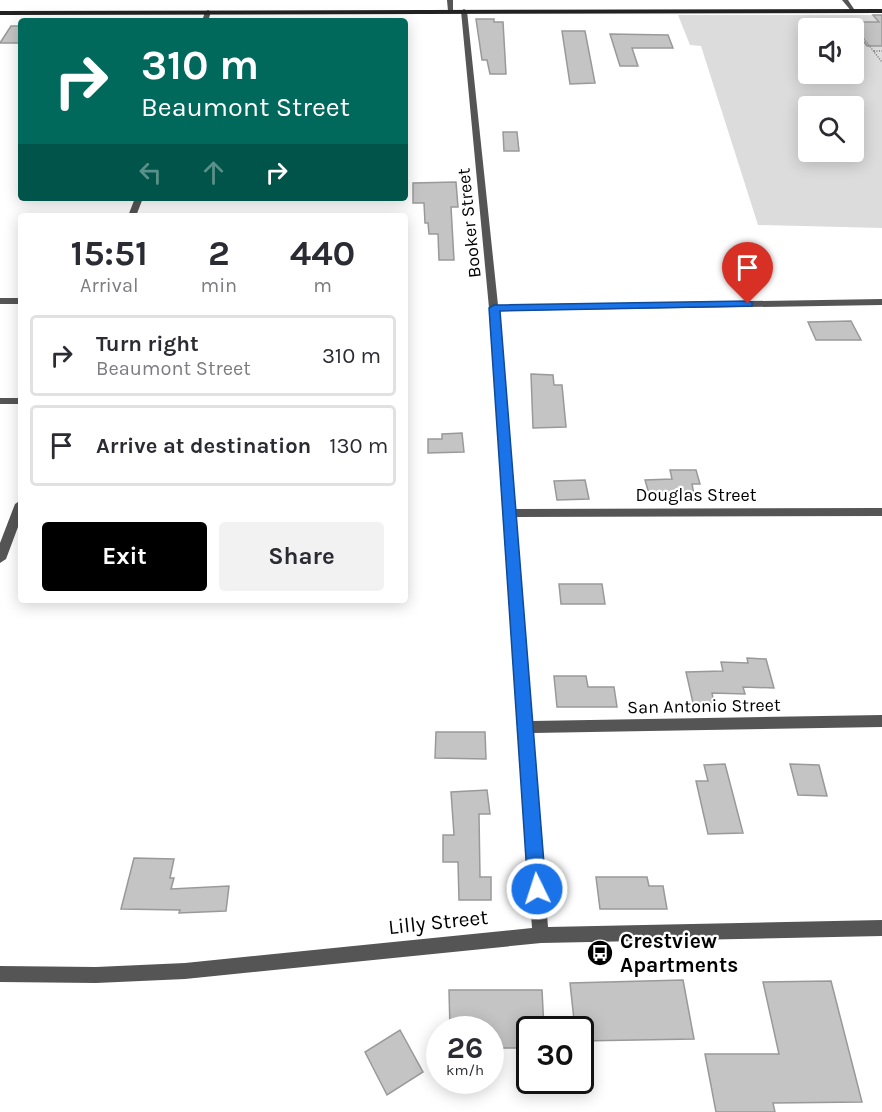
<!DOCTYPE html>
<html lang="en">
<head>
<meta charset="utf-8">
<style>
	:root { --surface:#fff; --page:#f2f2f3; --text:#2b2b33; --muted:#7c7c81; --line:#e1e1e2; --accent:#000 }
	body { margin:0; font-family:Karla,sans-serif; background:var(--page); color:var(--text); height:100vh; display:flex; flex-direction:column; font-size:22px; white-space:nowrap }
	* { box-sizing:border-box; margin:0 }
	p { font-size:20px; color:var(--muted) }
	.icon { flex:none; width:33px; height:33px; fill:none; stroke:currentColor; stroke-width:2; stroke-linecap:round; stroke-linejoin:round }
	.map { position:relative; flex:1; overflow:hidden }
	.panel { position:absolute; left:18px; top:213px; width:390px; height:390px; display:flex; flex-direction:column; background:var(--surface); border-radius:6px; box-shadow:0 3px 15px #0003 }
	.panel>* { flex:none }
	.guide { position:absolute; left:18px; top:18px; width:390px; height:183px; border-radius:6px; box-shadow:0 3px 15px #0003; background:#00695c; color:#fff; overflow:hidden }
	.buttons { position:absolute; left:798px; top:18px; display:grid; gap:12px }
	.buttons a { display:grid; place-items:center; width:66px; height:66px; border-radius:6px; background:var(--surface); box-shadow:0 3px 15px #0003; font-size:30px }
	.speed { position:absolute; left:426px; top:1016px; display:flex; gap:12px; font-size:30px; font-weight:700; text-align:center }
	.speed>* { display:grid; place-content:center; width:78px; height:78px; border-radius:50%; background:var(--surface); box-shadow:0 3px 15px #0003; line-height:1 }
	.speed small { font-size:15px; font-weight:400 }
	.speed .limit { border:3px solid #111; border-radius:9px; background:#fff; color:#111 }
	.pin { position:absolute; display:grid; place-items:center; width:51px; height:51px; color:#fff; margin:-62px -26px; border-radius:50% 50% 50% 0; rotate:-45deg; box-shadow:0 0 6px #0007 }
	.pin .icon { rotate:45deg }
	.me { position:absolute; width:66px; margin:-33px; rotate:356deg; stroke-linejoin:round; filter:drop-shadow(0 0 4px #0008) }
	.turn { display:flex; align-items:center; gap:21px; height:126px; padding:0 24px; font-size:27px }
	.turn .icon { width:78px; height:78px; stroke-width:2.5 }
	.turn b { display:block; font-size:42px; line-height:51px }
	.lanes { display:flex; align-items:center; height:57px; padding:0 24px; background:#0003; justify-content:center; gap:30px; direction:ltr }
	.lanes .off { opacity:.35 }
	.eta { display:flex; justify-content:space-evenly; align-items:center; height:102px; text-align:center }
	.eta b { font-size:36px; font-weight:700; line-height:42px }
	.primary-button { display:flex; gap:12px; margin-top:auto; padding:12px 24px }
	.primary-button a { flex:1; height:69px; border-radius:6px; background:var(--accent); color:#fff; font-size:24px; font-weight:700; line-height:69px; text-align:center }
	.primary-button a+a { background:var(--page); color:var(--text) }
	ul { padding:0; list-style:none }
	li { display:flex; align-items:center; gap:18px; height:81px; margin:0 12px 9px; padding:0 12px; border:3px solid var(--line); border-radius:6px }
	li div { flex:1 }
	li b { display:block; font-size:22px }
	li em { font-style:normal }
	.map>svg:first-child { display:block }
	.green { fill:#dcdcdc; fill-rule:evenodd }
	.building { fill:#c4c4c4; stroke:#999; stroke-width:1.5 }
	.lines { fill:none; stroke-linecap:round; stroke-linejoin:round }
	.path { stroke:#777; stroke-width:1.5; stroke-dasharray:1 1.5; stroke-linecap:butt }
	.street { fill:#555; fill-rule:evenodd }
	.secondary { fill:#222; fill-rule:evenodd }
	.route { fill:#1a73e8; stroke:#114b97; stroke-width:1.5 }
	.labels { text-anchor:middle; stroke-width:4.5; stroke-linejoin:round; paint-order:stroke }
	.street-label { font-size:18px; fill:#000; stroke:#fff }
	.near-street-label { font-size:21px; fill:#000; stroke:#fff }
	.near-poi-label { font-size:21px; font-weight:bold; fill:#000; stroke:#fff; text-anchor:start }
</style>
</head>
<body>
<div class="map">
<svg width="882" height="1112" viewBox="0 0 882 1112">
	<rect width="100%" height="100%" fill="#fff"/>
	<!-- green -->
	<path class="green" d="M678,15H882V228L758,225L701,46L690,45ZM808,28H854V74H808ZM808,106H854V152H808Z"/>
	<!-- building -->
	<g class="building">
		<path d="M873,15H882V46H867L849,22H879Z"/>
		<path d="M476,19H494V22H503L506,74H490L487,60H482Z"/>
		<path d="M11,26H21V43H0Z"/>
		<path d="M562,31H585L595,83L570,84Z"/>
		<path d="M610,34L668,35L673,48H632L638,66H620Z"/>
		<path d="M503,132H517L519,151H504Z"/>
		<path d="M456,182L458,207H451L454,260H439L438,234H429L428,223H425L424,203H413V183Z"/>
		<path d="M851,321L861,340H816L808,322Z"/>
		<path d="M531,374L553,375L554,385H562L566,427L533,428Z"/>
		<path d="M462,433L464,452L428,453V439H442V434Z"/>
		<path d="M670,470H696L700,484H692L694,494H649L645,480L672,479Z"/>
		<path d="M585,480L589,499L557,500L554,481Z"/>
		<path d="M559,584H602L605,604H561Z"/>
		<path d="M747,658L766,659L774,688L743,687L745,694L712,693L714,703H693L686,672L723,671L721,662L748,663Z"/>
		<path d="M554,676H586L588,687H614L617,707H557Z"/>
		<path d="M436,732H485L486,759L435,758Z"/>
		<path d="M725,764L743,833L708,834L696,781H708L704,765Z"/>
		<path d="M790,764L819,765L827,796L798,795Z"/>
		<path d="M487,790L490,814H479L480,877H491V900H459L458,862H443V835H454L451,792Z"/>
		<path d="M134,858L174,859L170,878H174L171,889L229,886L226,911L179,913L180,910L121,909Z"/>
		<path d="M596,877H647L649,886H663L667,909H600Z"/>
		<path d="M683,980L694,1039L580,1041V1029H575L570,983Z"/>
		<path d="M831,981L862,1102L773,1103L775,1112H716L705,1054H779L763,982Z"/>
		<path d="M449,990H542L544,1029H530V1048H490V1029H450Z"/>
		<path d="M400,1030L423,1072L387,1095L365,1052Z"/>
	</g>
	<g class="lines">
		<!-- path -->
		<g class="path">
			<path d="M850,21L882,62"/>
			<path d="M874,51H882"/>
		</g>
		<!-- street -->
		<g class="street">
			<path d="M447,0H453V12L448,11Z"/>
			<path d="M842,0H848L856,12H852Z"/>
			<path d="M464,9L467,11L498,305L882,299V305L499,311L515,509L882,508V516L515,517L532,721L882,715V727L533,733L548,927L882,920V936L541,943L185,979L96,983L0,982V966L96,967L185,963L532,928L489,308L461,11Z"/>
			<path d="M208,10L211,12L208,21H202L205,12Z"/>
			<path d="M135,198H143L136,216H128Z"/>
			<rect x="0" y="298" width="21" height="6"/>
			<rect x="0" y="398" width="21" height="6"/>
			<path d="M21,500V519L6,559L0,563V543L15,504Z"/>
		</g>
		<!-- secondary -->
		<path class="secondary" d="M882,9V13L0,15V11Z"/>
	</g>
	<!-- route -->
	<path class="route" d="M748,301L752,302V306L500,311L546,889L544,895L537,897L531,895L528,889L489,308L494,305Z"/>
	<!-- icons -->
	<defs>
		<g id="bus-disc" transform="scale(1.35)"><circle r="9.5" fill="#000" stroke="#fff"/><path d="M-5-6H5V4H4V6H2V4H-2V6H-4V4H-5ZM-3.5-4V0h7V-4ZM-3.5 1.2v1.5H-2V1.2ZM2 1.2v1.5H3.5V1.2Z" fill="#fff"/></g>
	</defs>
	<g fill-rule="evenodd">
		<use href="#bus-disc" x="600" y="953"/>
	</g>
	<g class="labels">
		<!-- street labels -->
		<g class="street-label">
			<text transform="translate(469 223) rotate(-96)" y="6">Booker Street</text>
			<text x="696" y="501">Douglas Street</text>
			<text transform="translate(704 706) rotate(-1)" y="6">San Antonio Street</text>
		</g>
		<!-- near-street labels -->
		<g class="near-street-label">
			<text transform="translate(438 922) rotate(-6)" y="7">Lilly Street</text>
		</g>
		<!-- near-poi labels -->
		<g class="near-poi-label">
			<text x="620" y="948">Crestview<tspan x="620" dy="24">Apartments</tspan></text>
		</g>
	</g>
</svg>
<div class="buttons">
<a><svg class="icon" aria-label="sound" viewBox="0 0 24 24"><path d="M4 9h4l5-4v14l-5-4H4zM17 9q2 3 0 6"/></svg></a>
<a><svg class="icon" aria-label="search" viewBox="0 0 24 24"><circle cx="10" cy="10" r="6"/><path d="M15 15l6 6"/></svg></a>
</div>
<div class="speed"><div>26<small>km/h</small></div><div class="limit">30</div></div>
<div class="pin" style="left:748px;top:304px;background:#d93025"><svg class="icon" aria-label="arrive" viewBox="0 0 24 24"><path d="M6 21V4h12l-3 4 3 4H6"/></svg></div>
<svg class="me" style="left:537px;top:889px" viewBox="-20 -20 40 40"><circle r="17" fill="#1a73e8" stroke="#fff" stroke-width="3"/><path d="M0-11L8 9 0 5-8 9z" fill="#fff"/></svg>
<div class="guide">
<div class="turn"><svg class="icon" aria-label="right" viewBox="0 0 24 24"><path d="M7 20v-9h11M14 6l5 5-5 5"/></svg><div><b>310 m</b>Beaumont Street</div></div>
<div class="lanes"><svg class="icon off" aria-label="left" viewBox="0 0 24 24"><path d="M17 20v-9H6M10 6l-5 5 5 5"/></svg><svg class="icon off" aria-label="ahead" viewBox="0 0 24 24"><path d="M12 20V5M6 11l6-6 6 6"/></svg><svg class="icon" aria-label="right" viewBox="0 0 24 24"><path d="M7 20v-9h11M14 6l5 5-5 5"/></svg></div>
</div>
<section class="panel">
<div class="eta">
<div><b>15:51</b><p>Arrival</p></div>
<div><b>2</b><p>min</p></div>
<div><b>440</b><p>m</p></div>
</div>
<ul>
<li><svg class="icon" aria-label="right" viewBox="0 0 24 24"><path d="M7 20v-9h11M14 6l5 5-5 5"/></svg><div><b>Turn right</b><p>Beaumont Street</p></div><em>310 m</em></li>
<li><svg class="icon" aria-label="arrive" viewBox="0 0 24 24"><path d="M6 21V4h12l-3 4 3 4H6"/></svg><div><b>Arrive at destination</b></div><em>130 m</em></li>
</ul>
<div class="primary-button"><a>Exit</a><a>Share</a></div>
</section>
</div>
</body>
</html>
